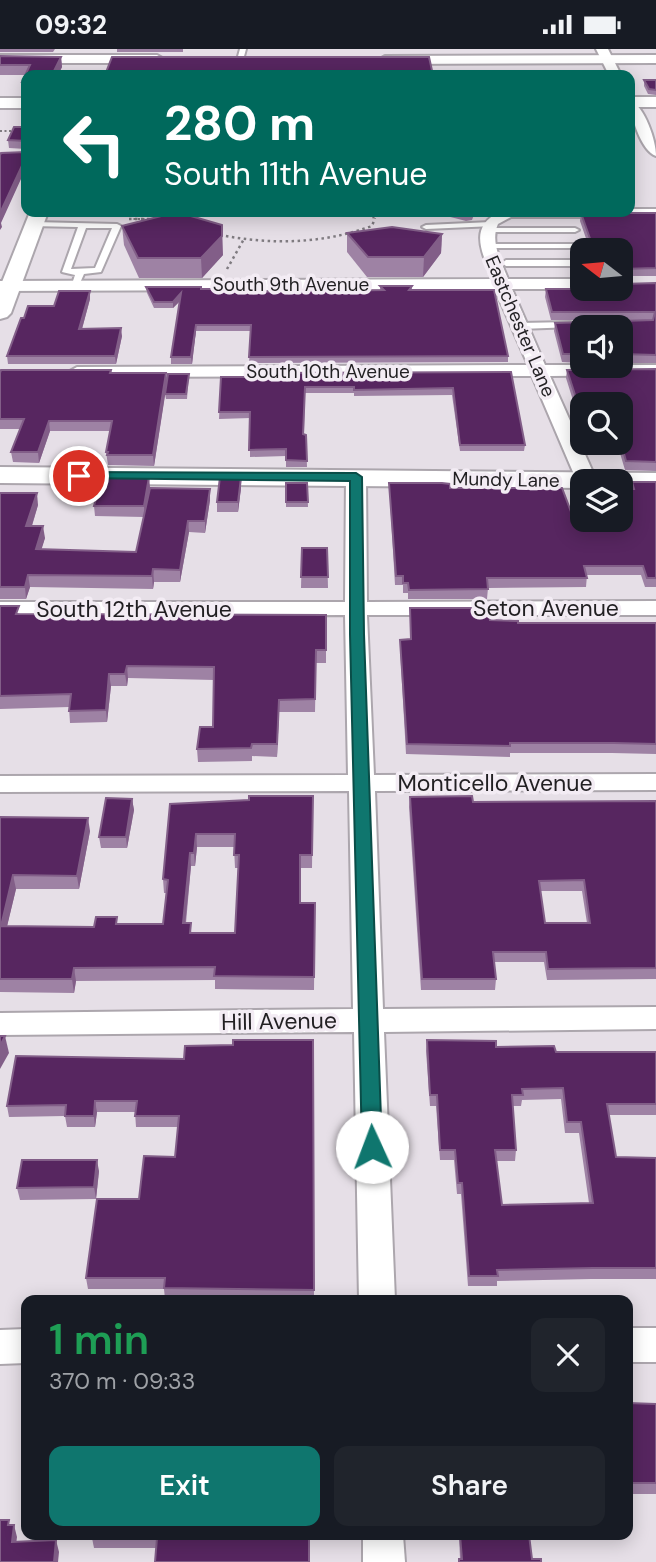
<!DOCTYPE html>
<html lang="en">
<head>
<meta charset="utf-8">
<style>
	:root { --surface:#171b24; --page:#20242c; --text:#f1f3f6; --muted:#9ea1a6; --accent:#0f766e }
	body { margin:0; font-family:"DM Sans",sans-serif; background:var(--page); color:var(--text); height:100vh; display:flex; flex-direction:column; font-size:26px; white-space:nowrap }
	* { box-sizing:border-box; margin:0 }
	p { font-size:23px; color:var(--muted) }
	.icon { flex:none; width:38px; height:38px; fill:none; stroke:currentColor; stroke-width:2; stroke-linecap:round; stroke-linejoin:round }
	.map { position:relative; flex:1; overflow:hidden }
	.side { position:absolute; left:21px; top:1246px; width:612px; height:245px; display:flex; flex-direction:column; background:var(--surface); border-radius:14px; box-shadow:0 4px 18px #0003 }
	.side>* { flex:none }
	.top-card { position:absolute; left:21px; top:21px; width:614px; height:147px; border-radius:14px; box-shadow:0 4px 18px #0003; background:#00695c; color:#fff; overflow:hidden }
	.needle { width:46px; rotate:286deg }
	.tools { position:absolute; left:570px; top:189px; display:grid; gap:14px }
	.tools a { display:grid; place-items:center; width:63px; height:63px; border-radius:14px; background:var(--surface); box-shadow:0 4px 18px #0003; font-size:35px }
	.pin { position:absolute; display:grid; place-items:center; width:60px; height:60px; color:#fff; margin:-30px; border:4px solid #fff; border-radius:50%; box-shadow:0 2px 7px #0007 }
	.me { position:absolute; width:77px; margin:-38px; rotate:358deg; stroke-linejoin:round; filter:drop-shadow(0 0 5px #0008) }
	.turn { display:flex; align-items:center; gap:24px; height:147px; padding:0 28px; font-size:32px }
	.turn .icon { width:91px; height:91px; stroke-width:2.5 }
	.turn b { display:block; font-size:49px; line-height:60px }
	.round { display:grid; place-items:center; flex:none; width:74px; height:74px; border-radius:14px; background:var(--page) }
	.head { display:flex; align-items:center; justify-content:space-between; height:119px; padding:0 28px }
	h1 { font-size:42px; font-weight:600; line-height:52px; color:#1e9e55 }
	.action { display:flex; gap:14px; margin-top:auto; padding:14px 28px }
	.action a { flex:1; height:80px; border-radius:14px; background:var(--accent); color:#fff; font-size:28px; font-weight:600; line-height:80px; text-align:center }
	.action a+a { background:var(--page); color:var(--text) }
	.status { display:flex; justify-content:space-between; align-items:center; height:49px; padding:0 35px; background:var(--surface); direction:ltr }
	.status svg { height:19px; fill:currentColor }
	.map>svg:first-child { display:block }
	.lines { fill:none; stroke-linecap:round; stroke-linejoin:round }
	.service-casing { stroke:#aca6ad; stroke-width:4 }
	.minor-casing { stroke:#aca6ad; stroke-width:4 }
	.tertiary-casing { stroke:#aca6ad; stroke-width:4 }
	.path-far1 { stroke:#7f7b80; stroke-width:2; stroke-dasharray:2 2.5; stroke-linecap:butt }
	.path { stroke:#7f7b80; stroke-width:2.5; stroke-dasharray:2.5 3.5; stroke-linecap:butt }
	.service { fill:#fff; fill-rule:evenodd }
	.minor { fill:#fff; fill-rule:evenodd }
	.tertiary { fill:#fff; fill-rule:evenodd }
	.wall { fill:#9e82a4; fill-rule:evenodd }
	.shaded-wall { fill:#825e88 }
	.building { fill:#572660; stroke:#825e88; stroke-width:2; fill-rule:evenodd }
	.route { fill:#0f766e; stroke:#0a4d48; stroke-width:2 }
	.labels { text-anchor:middle; stroke-width:7; stroke-linejoin:round; paint-order:stroke }
	.far-street-label { font-size:19px; fill:#211f22; stroke:#f3ecf4 }
	.street-label { font-size:23px; fill:#211f22; stroke:#f3ecf4 }
</style>
</head>
<body>
<div class="status"><b>09:32</b><svg viewBox="0 0 49 12"><path d="M0 12V9h3v3zM5 12V6h3v6zM10 12V3h3v9zM15 12V0h3v12zM26 1h20v11H26zM47 4h2v5h-2z"/></svg></div>
<div class="map">
<svg width="656" height="1513" viewBox="0 0 656 1513">
	<rect width="100%" height="100%" fill="#e6dfe7"/>
	<g class="lines">
		<!-- service casing -->
		<g class="service-casing">
			<g id="service">
				<path d="M240,0H246L243,11L240,13L237,11Z"/>
				<path d="M34,173L117,175L121,177L101,223L84,225L80,234L77,235L73,232L75,226L62,223L78,178L31,177V173ZM86,179H112L95,219L71,220Z"/>
				<path d="M491,173H494V177L426,180L422,178L426,176Z"/>
				<path d="M485,179H575L579,181L575,183H488L484,181Z"/>
				<path d="M485,195H580L584,197L580,199H488L484,197Z"/>
				<path d="M583,211V217H506L502,214L506,211Z"/>
				<path d="M571,273L575,276L574,278L520,280L516,277L520,274Z"/>
			</g>
		</g>
		<!-- minor casing -->
		<g class="minor-casing">
			<g id="minor">
				<path d="M596,0H608L621,26H609Z"/>
				<path d="M630,51C645,58 656,92 656,107C641,102 630,66 630,51Z"/>
				<path d="M630,160H656V168H511L498,175C490,193 501,212 508,230H583V240H512L545,316H656V326L550,327L596,430L583,432V435L576,430L532,327L77,328L68,323L77,318L528,316L495,240L0,242V232L492,230C483,204 467,178 500,163H630Z"/>
				<path d="M356,422L363,424L366,428L367,553L656,552V566H367L374,726L656,725V741L375,742L383,960L656,958V980L384,983L395,1251H359L354,983L0,986V964L353,960L349,742L0,743V727L348,726L345,566L0,567V553H345L346,428L349,424Z"/>
				<rect x="628" y="1279" width="28" height="34"/>
				<path d="M26,1280V1314L0,1315V1281Z"/>
				<path d="M363,1486H403L405,1513H363Z"/>
			</g>
		</g>
		<!-- tertiary casing -->
		<g class="tertiary-casing">
			<g id="tertiary">
				<path d="M0,6H157L164,10L157,14H0Z"/>
				<path d="M656,6V14L385,15L378,11L385,7Z"/>
				<rect x="630" y="48" width="26" height="10"/>
				<rect x="0" y="49" width="26" height="10"/>
				<path d="M30,163H48L11,264L7,268L0,270V238Z"/>
				<path d="M0,418L656,424V440L621,439V432H583V439L0,434Z"/>
			</g>
		</g>
		<!-- path-far1 -->
		<g class="path-far1">
			<path d="M0,82H26"/>
			<path d="M372,163L374,171"/>
			<path d="M129,170H152"/>
		</g>
		<!-- path -->
		<g class="path">
			<path d="M129,170H152"/>
			<path d="M220,186C272,196 322,195 372,177L375,169"/>
			<path d="M227,220L244,190"/>
		</g>
		<!-- service -->
		<use href="#service" class="service"/>
		<!-- minor -->
		<use href="#minor" class="minor"/>
		<!-- tertiary -->
		<use href="#tertiary" class="tertiary"/>
	</g>
	<!-- wall -->
	<g class="wall">
		<path d="M0,0H55L53,3H0Z"/>
		<rect x="117" y="0" width="66" height="3"/>
		<path d="M0,7L61,8L62,18L58,26H26V43H23L22,33L25,26H0Z"/>
		<path d="M644,31H656V46L648,45L644,37Z"/>
		<path d="M26,78V100L9,99L8,91Z"/>
		<path d="M431,163H475L472,171L466,172Z"/>
		<path d="M581,164H656V227H621V201H590L580,172Z"/>
		<path d="M122,177L223,206L202,229H139L124,196Z"/>
		<path d="M347,184L442,185L441,204L423,228H367L347,203Z"/>
		<path d="M656,234V314H621V278H583V314L562,313L554,282L555,274L650,271H551L545,248L546,240H621L622,235Z"/>
		<path d="M380,237H412V241L508,307V313L249,314L251,282H196L192,315H171V308L180,252L173,259H154L147,244L146,238L201,240L224,243L380,241Z"/>
		<path d="M90,250L82,280L122,287L116,315H8L7,307L24,269L54,257Z"/>
		<path d="M656,320V422L625,421L617,394H621V355H583V361H576L566,329L567,321Z"/>
		<path d="M111,321L112,324H166L167,334L189,325L187,350H166L165,345L154,417L108,416L106,403L110,382H50L39,414L13,413L11,403L20,380H0V324Z"/>
		<path d="M511,323L525,396L524,402H460L452,346L354,347V344H305L304,385L306,386L307,418H286V407L250,408V369L219,370L221,328Z"/>
		<path d="M632,433H656V538H645L641,526H587L586,538L488,539L487,550H408V544H403V536H395L389,434L450,439L573,468H622L621,440H631Z"/>
		<path d="M286,434H307L308,458H286Z"/>
		<path d="M150,439L210,440V451L205,484L189,483L180,533H154L153,540L30,538L26,550H0V444L38,456L32,477L45,489L41,500L136,503L144,468L95,467L94,457Z"/>
		<path d="M241,439L238,463H217V453Z"/>
		<path d="M302,499H327L328,539H301Z"/>
		<path d="M0,557L20,565L326,566V614H316L315,663H279L277,708L252,707V712L198,713L197,700L213,678L214,631L128,629L127,637H111L107,673L70,674L69,658L0,660Z"/>
		<path d="M410,559L490,571L518,574H656V705L612,704H510V708L406,705L400,600V591H410Z"/>
		<path d="M313,747L312,819H300V854H315L314,941L215,940V931L76,932L74,944L0,943V768L90,782L79,840H16L7,877L94,878L117,868V875H163L166,844H164L163,830L170,755ZM197,798H234L235,819H238L235,884H192L186,874L191,817H195Z"/>
		<path d="M410,748L473,753L656,752V930L547,931L544,913H494L496,930L495,941H421L409,758ZM540,842H582L587,874H545Z"/>
		<path d="M132,750L134,761L127,799H101L99,788Z"/>
		<path d="M313,991L314,1251L165,1250L164,1240H88L86,1229L139,1150L175,1108L178,1078H136L135,1063H97L95,1078H67L65,1067L9,1068L7,1057L233,996Z"/>
		<path d="M427,991L556,1003H656V1066H609L616,1108L656,1109V1230H591L497,1232V1237H468L461,1145H457L454,1111H440L436,1057H430L426,1002ZM561,1050L565,1084H579L589,1154L502,1156L496,1112H515L516,1101L512,1057H521L522,1051Z"/>
		<path d="M99,1122L96,1150L20,1151L17,1139Z"/>
		<path d="M628,1354L656,1355V1445H628Z"/>
		<path d="M310,1486L156,1499H94L92,1489Z"/>
		<path d="M459,1486H529L460,1510Z"/>
	</g>
	<!-- shaded-wall -->
	<g class="shaded-wall">
		<path d="M61,8L62,18L58,26H52Z"/>
		<path d="M26,108V119L1,174L2,178L0,181V164Z"/>
		<path d="M222,176L223,206L202,229L201,209Z"/>
		<path d="M442,185L441,204L423,228L424,208Z"/>
		<path d="M90,242V250L80,287L79,280Z"/>
		<path d="M181,244L182,250L173,259V253Z"/>
		<path d="M196,276V282L192,315L191,308Z"/>
		<path d="M121,279L122,287L116,315L115,307Z"/>
		<path d="M166,324L167,334L154,417L153,406Z"/>
		<path d="M49,372L50,382L39,414L38,403Z"/>
		<path d="M149,428L150,438L145,468L144,457Z"/>
		<path d="M241,429V439L238,463V453Z"/>
		<path d="M210,440V451L205,484V472Z"/>
		<path d="M37,444L38,456L28,489L26,477Z"/>
		<path d="M188,472L189,483L180,533V521Z"/>
		<path d="M43,477L45,489L38,512L36,500Z"/>
		<path d="M153,520L154,533L153,540L152,527Z"/>
		<path d="M28,526L30,538L26,550L25,538Z"/>
		<path d="M127,617L128,629L127,637L125,625Z"/>
		<path d="M109,625L111,637L107,673L106,661Z"/>
		<path d="M279,651V663L277,708V695Z"/>
		<path d="M132,750L134,761L127,799L126,788Z"/>
		<path d="M88,769L90,782L79,840L77,827Z"/>
		<path d="M196,785L197,798L195,817L194,804Z"/>
		<path d="M190,804L191,817L184,887L183,874Z"/>
		<path d="M13,826L16,840L4,890L1,877Z"/>
		<path d="M74,919L76,932L74,944L72,930Z"/>
		<path d="M5,987L9,1004L0,1020V997Z"/>
		<path d="M95,1052L97,1063L95,1078L94,1067Z"/>
		<path d="M97,1111L99,1122L96,1150L94,1138Z"/>
		<path d="M14,1476L17,1488L15,1505L12,1493Z"/>
		<path d="M56,1491L59,1503L58,1513H54Z"/>
	</g>
	<!-- building -->
	<g class="building">
		<path d="M0,7L61,8L52,26H26V33H22L30,16H0Z"/>
		<path d="M112,8H429L433,26H105Z"/>
		<path d="M644,31H656V41L649,40Z"/>
		<path d="M14,78H26V92L8,91Z"/>
		<path d="M26,103V108L0,164V106L1,104Z"/>
		<path d="M177,163L222,176V187L201,209H138L122,177Z"/>
		<path d="M581,164H656V219L621,220V201H594Z"/>
		<path d="M392,178L442,185L424,208H368L347,184Z"/>
		<path d="M621,231L622,235L656,234V306L621,305V278H583V305H563L555,274L653,271L655,263H552L546,240H621Z"/>
		<path d="M380,237H412L409,241H494L508,307L249,308L251,276H196L191,308H171L181,244L173,253H154L146,238H201V240H224V243L384,241Z"/>
		<path d="M59,242H90L79,280L121,279L115,307H7L21,269H24L28,257H54Z"/>
		<path d="M656,320V413L626,412L621,394V355H609L608,352H577L567,321Z"/>
		<path d="M1,321H111L110,324H166L153,406H107L108,403H106L112,372H49L38,403H11L24,370H0V324Z"/>
		<path d="M511,323L525,396H460L453,339L354,341V338H305L303,385L306,386L307,412L286,411V400L249,401L250,363H219L221,328H247L248,324Z"/>
		<path d="M168,325H189L186,345H165Z"/>
		<path d="M102,427L149,428L144,457H94Z"/>
		<path d="M220,428L241,429L238,453H217Z"/>
		<path d="M632,433H656V529H647L643,517H584L587,529H487L488,540L409,541L408,534H403V527H396L389,434H442L450,435V439H562L573,468H583V471H621V468H626L621,453V440H634Z"/>
		<path d="M286,434H307L308,453H286Z"/>
		<path d="M150,439L210,440L205,472H188L180,521L153,520L152,527L28,526L25,538H0V444H37L26,477H43L36,500L136,503Z"/>
		<path d="M302,499H327L328,528H301Z"/>
		<path d="M0,557H19L16,565L326,566V601H316L315,650L279,651L277,695H252L251,699L197,700L200,678H213L214,618L127,617L125,625H109L106,661L69,662L71,645L0,647Z"/>
		<path d="M410,559H489L490,571L518,572V574H656V695L614,694H510V697L407,695L400,591L411,590Z"/>
		<path d="M249,747H313L312,806H300V854H315L314,928L214,927L215,918L74,919L72,930H0V768L88,769L77,827L13,826L1,877L94,878L96,868H117L116,875H163L168,831L163,830L170,755L249,751ZM196,785H235L234,806H239L235,884H190L191,874H183L190,804H194Z"/>
		<path d="M472,747L473,753L656,752V919L548,920L546,903H493L496,930H422L410,748ZM584,831L590,874H545L539,832Z"/>
		<path d="M106,749L132,750L126,788H99Z"/>
		<path d="M0,987H5L0,997Z"/>
		<path d="M233,991H313L314,1241L164,1239L165,1229H86L97,1150H139L144,1107L175,1108L179,1067H135L137,1052H95L94,1067H65L66,1056L7,1057L16,1007L184,1010L185,997L233,996Z"/>
		<path d="M427,991L496,992V998L554,997L556,1003H656V1055H607L616,1108L656,1109V1219H593L497,1221L498,1227H469L462,1134H458L455,1101H440L437,1046H430ZM563,1039L567,1073H581L593,1154L502,1156L495,1101H516L512,1046H523L522,1040Z"/>
		<path d="M22,1111H97L94,1138L17,1139Z"/>
		<path d="M628,1354L656,1355V1434H628Z"/>
		<path d="M0,1471H9L8,1476H14L12,1493L56,1491L54,1513H0Z"/>
		<path d="M92,1486H309V1513H155L157,1489H92Z"/>
		<path d="M460,1486H529L532,1510H541V1513H459V1510H462Z"/>
	</g>
	<!-- route -->
	<path class="route" d="M79,423L356,424L362,428L364,585L382,1098L379,1103L372,1106L365,1103L362,1098L350,585V432L75,429V424Z"/>
	<g class="labels">
		<!-- far-street labels -->
		<g class="far-street-label">
			<text x="291" y="242">South 9th Avenue</text>
			<text transform="translate(521 277) rotate(67)" y="7">Eastchester Lane</text>
			<text x="328" y="329">South 10th Avenue</text>
			<text transform="translate(506 430) rotate(1)" y="7">Mundy Lane</text>
		</g>
		<!-- street labels -->
		<g class="street-label">
			<text x="546" y="567">Seton Avenue</text>
			<text x="134" y="568">South 12th Avenue</text>
			<text x="495" y="742">Monticello Avenue</text>
			<text transform="translate(279 972) rotate(-1)" y="8">Hill Avenue</text>
		</g>
	</g>
</svg>
<div class="tools">
<a><svg class="needle" viewBox="-14 -14 28 28"><path d="M0-13l5 13h-10z" fill="#e53935"/><path d="M0 13l5-13h-10z" fill="#9ea1a6"/></svg></a>
<a><svg class="icon" aria-label="sound" viewBox="0 0 24 24"><path d="M4 9h4l5-4v14l-5-4H4zM17 9q2 3 0 6"/></svg></a>
<a><svg class="icon" aria-label="search" viewBox="0 0 24 24"><circle cx="10" cy="10" r="6"/><path d="M15 15l6 6"/></svg></a>
<a><svg class="icon" aria-label="layers" viewBox="0 0 24 24"><path d="M12 4l9 5-9 5-9-5zM3 14l9 5 9-5"/></svg></a>
</div>
<div class="pin" style="left:79px;top:427px;background:#d93025"><svg class="icon" aria-label="arrive" viewBox="0 0 24 24"><path d="M6 21V4h12l-3 4 3 4H6"/></svg></div>
<svg class="me" style="left:372px;top:1098px" viewBox="-20 -20 40 40"><circle r="19" fill="#fff"/><path d="M0-13L10 11 0 6-10 11z" fill="#0f766e"/></svg>
<div class="top-card">
<div class="turn"><svg class="icon" aria-label="left" viewBox="0 0 24 24"><path d="M17 20v-9H6M10 6l-5 5 5 5"/></svg><div><b>280 m</b>South 11th Avenue</div></div>
</div>
<section class="side">
<div class="head"><div><h1>1 min</h1><p>370 m · 09:33</p></div><a class="round"><svg class="icon" aria-label="close" viewBox="0 0 24 24"><path d="M6 6l12 12M18 6L6 18"/></svg></a></div>
<div class="action"><a>Exit</a><a>Share</a></div>
</section>
</div>
</body>
</html>
